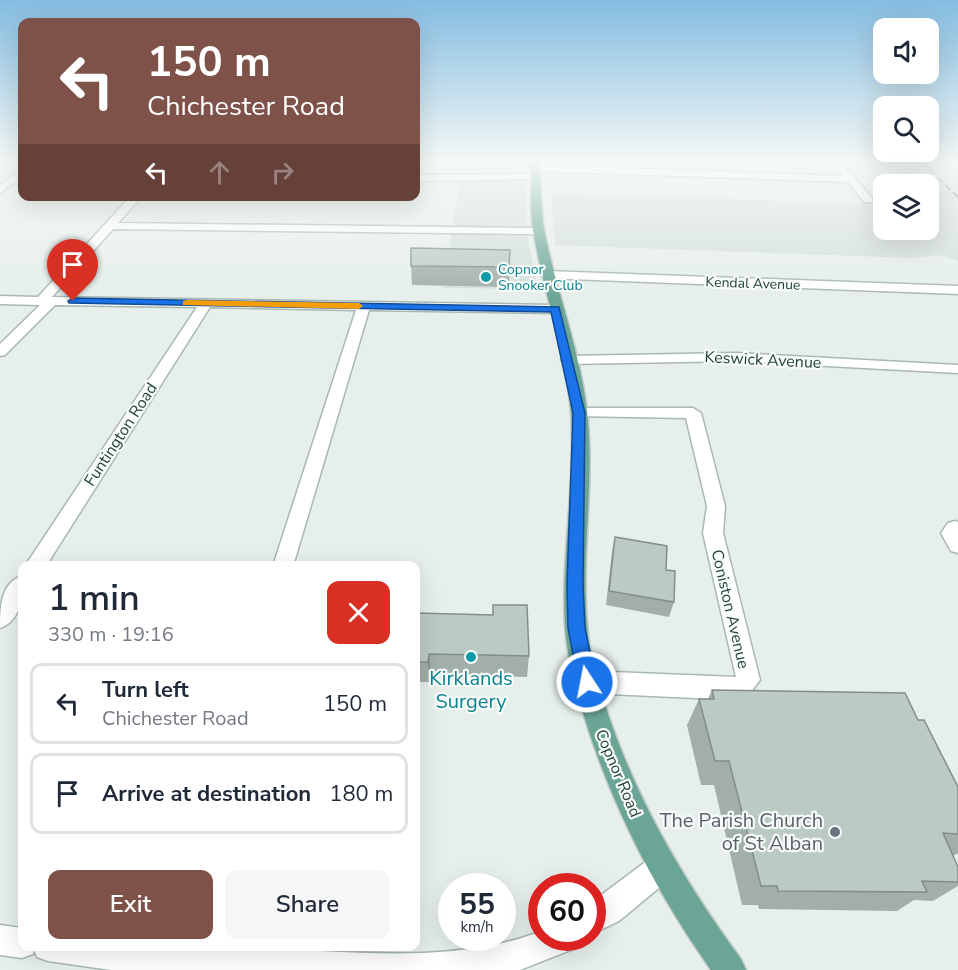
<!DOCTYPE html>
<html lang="en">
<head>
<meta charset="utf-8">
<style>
	:root { --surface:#fff; --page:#f6f6f7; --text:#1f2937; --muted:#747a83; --line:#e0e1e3; --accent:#7f5249 }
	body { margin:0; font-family:"Nunito Sans",sans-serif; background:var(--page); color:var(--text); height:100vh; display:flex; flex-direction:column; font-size:22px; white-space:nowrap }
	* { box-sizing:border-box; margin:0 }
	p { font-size:20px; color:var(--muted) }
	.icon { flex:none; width:33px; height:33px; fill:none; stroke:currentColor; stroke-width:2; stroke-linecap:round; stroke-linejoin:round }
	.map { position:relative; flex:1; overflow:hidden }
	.details { position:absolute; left:18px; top:561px; width:402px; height:390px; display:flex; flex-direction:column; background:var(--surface); border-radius:12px; box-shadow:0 6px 24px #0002 }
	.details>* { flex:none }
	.guide { position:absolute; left:18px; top:18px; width:402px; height:183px; border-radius:12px; box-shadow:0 6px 24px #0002; background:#7f5249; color:#fff; overflow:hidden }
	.buttons { position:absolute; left:873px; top:18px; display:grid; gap:12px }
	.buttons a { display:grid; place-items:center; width:66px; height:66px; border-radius:12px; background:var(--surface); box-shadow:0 6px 24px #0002; font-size:30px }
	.speed { position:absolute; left:438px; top:873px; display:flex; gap:12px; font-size:30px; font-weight:700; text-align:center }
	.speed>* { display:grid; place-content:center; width:78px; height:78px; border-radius:50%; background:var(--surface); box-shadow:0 6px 24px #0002; line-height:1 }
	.speed small { font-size:15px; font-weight:400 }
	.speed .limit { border:9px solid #d22; background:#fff; color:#111 }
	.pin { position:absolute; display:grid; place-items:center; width:51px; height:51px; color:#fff; margin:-62px -26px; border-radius:50% 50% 50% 0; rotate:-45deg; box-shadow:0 0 6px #0007 }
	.pin .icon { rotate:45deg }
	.me { position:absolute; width:66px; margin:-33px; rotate:349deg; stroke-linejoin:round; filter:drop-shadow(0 0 4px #0008) }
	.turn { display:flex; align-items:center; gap:21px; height:126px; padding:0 30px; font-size:27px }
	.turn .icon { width:78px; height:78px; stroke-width:2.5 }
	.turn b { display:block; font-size:42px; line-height:51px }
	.lanes { display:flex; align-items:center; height:57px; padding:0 30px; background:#0003; justify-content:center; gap:30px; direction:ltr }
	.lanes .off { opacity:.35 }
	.round { display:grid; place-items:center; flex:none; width:63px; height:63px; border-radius:12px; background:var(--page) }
	.overview { display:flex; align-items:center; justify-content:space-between; height:102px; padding:0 30px }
	h1 { font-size:36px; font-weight:600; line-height:45px }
	.cta { display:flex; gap:12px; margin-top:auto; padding:12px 30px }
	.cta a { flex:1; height:69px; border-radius:12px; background:var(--accent); color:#fff; font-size:24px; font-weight:600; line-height:69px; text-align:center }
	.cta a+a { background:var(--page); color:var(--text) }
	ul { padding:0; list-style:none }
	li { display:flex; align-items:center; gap:18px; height:81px; margin:0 12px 9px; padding:0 18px; border:3px solid var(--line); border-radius:12px }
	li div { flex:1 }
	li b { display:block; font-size:22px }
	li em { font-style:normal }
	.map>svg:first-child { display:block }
	.built { fill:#d4dfda }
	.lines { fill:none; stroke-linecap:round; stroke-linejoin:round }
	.street-casing { stroke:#a8b8b2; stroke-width:3 }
	.primary-casing { stroke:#c2cac8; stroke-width:3 }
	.street { fill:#fff; fill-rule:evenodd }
	.primary { fill:#6aa596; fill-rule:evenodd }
	.rail { stroke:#5f7d75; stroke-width:2; stroke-dasharray:7 4; stroke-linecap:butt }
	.wall { fill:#a1aea9 }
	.shaded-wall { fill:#838d89 }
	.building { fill:#bbcac4; stroke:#838d89; stroke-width:1.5 }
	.route { fill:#1a73e8; stroke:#114b97; stroke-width:1.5 }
	.slow { fill:#f59e0b }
	.culture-dot { fill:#0f9aa8; stroke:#f7fbf9; stroke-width:2 }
	.worship-dot { fill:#6b7280; stroke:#f7fbf9; stroke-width:2 }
	.labels { text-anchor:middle; stroke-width:4.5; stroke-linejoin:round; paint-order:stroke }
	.far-culture-label { font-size:14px; fill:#0d838f; stroke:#f7fbf9; text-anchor:start }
	.far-street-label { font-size:14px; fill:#24423a; stroke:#f7fbf9 }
	.street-label { font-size:16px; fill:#24423a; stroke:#f7fbf9 }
	.near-culture-label { font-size:20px; fill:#0d838f; stroke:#f7fbf9 }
	.near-worship-label { font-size:20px; fill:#5b616d; stroke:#f7fbf9; text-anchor:end }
</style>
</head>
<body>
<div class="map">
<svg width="958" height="970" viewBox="0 0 958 970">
	<rect width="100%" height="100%" fill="#e6efeb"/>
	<!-- built -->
	<g class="built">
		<path d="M901,162H941L958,177V261L940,255L911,258L555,245L551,193L883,204L884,230H928L929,205H942L929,191H933L929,186H933L920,172H912Z"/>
		<path d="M460,180H526L527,235L538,289L443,288Z"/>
	</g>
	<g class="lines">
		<!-- street casing -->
		<g class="street-casing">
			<g id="street">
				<path d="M832,162H841L872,198V202H864L848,182L536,171L531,168L536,165L843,176Z"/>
				<path d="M22,170V177L0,193V185Z"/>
				<path d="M536,174L541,177L539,179L416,181V175Z"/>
				<path d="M131,196H142L118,223L538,228L543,231L538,234L113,229L52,297L556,305L563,309L556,313L369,310L293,566H273L356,310L210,307L46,566H25L197,307L55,305L5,355L0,356V344L40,305L0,304V296L38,297Z"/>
				<path d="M547,271L958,286V294L543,278L541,275Z"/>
				<path d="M736,353L958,365V373L736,361L568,364L561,360L568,356Z"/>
				<path d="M579,408H693L701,413L725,506L723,533L760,680L747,697L739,700L587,693L579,690L575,682L579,674L587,671L736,677L703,533L707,506L686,418L573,416L571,413L573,410Z"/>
				<path d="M955,521L958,522V553L951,551L941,533L948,523Z"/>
				<path d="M22,576C24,594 21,621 0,628C0,609 0,583 22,576Z"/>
				<path d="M662,853L672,857L676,867L672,877L619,921L592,934V902L652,857Z"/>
				<path d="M0,925L22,928V946C100,946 178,946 256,948C348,951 454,965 542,931V938H577L573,949L520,970H111L48,961L37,957L34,950L33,954L22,958L0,955Z"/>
			</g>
		</g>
		<!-- primary casing -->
		<g class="primary-casing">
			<path id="primary" d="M531,162H539C542,186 540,211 545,234C557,294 580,351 587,411C595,482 581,553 587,624C589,656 599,687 609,717C639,805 686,884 741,959L746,970H711C657,893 613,809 585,719C576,689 567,657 565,626C561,555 576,484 571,412C566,352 544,294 534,235C529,211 532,186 531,162Z"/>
		</g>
		<!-- street -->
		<use href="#street" class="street"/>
		<!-- primary -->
		<use href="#primary" class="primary"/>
		<!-- rail -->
		<path class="rail" d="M921,162L958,197"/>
	</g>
	<!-- wall -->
	<g class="wall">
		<path d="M510,250L509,287L412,285L411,266Z"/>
		<path d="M615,537L666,570L674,602L669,617L606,605L612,552Z"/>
		<path d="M416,613L493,615L529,656L527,677L431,675L430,682H416Z"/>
		<path d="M712,690L918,720L958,787V853L955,855H953L958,867V886L933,901L914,900L897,911L759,909L758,905H742L714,785H701L687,725L699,699H708Z"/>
	</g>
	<!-- shaded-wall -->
	<path class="shaded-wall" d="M429,654L431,675L430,682L428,662Z"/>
	<!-- building -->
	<g class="building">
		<path d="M411,248L510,250L509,267L411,266Z"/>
		<path d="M615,537L667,546L666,570L675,571L674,602L609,591Z"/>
		<path d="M493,605H527L529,656L429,654L428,662H416V613L493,615Z"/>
		<path d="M712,690L905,693L918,720H924L958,787V834L943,833L958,867V882L922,881L927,892L778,891L777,886H761L729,761H715L699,699H714Z"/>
	</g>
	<!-- sky -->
	<linearGradient id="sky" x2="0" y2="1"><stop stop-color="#84bce0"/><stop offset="0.54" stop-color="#f4f8f6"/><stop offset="1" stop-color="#f4f8f6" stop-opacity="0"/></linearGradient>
	<rect width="958" height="298" fill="url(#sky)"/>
	<!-- route -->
	<path class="route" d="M73,298L559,307L585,413L583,584L585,628L596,682L593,688L587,690L580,688L578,682L568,628L567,584L573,413L551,312L69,303L68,301Z"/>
	<!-- slow -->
	<path class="slow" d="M187,300L359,303L363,306L359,309L183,305V301Z"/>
	<!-- markers -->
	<g class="culture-dot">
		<circle cx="486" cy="277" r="6"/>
		<circle cx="471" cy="657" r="6"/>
	</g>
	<circle class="worship-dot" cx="835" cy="832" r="6"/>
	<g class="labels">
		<!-- far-culture labels -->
		<g class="far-culture-label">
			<text x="498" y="274">Copnor<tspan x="498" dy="16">Snooker Club</tspan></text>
		</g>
		<!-- far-street labels -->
		<g class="far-street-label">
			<text transform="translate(753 283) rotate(2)" y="5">Kendal Avenue</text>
		</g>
		<!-- street labels -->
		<g class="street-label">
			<text transform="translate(763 359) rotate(3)" y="6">Keswick Avenue</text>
			<text transform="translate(120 434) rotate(-57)" y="6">Funtington Road</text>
			<text transform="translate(731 609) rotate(77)" y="6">Coniston Avenue</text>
			<text transform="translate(619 773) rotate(67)" y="6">Copnor Road</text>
		</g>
		<!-- near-culture labels -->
		<g class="near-culture-label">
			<text x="471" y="685">Kirklands<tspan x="471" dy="23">Surgery</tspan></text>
		</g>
		<!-- near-worship labels -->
		<g class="near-worship-label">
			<text x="823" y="827">The Parish Church<tspan x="823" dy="23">of St Alban</tspan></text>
		</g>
	</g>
</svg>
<div class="buttons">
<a><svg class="icon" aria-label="sound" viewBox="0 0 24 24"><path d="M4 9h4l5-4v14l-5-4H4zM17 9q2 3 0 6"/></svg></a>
<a><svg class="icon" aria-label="search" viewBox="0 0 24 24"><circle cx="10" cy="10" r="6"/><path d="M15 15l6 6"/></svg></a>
<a><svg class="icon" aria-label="layers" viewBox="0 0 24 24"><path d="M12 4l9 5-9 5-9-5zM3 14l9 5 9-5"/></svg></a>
</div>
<div class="speed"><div>55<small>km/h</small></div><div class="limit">60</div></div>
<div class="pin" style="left:73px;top:301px;background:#d93025"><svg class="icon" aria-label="arrive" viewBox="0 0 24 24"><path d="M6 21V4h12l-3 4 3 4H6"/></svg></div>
<svg class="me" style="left:587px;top:682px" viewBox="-20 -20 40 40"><circle r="17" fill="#1a73e8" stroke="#fff" stroke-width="3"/><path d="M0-11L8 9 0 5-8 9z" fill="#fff"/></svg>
<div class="guide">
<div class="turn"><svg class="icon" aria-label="left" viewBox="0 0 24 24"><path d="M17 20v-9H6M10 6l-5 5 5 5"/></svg><div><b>150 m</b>Chichester Road</div></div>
<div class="lanes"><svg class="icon" aria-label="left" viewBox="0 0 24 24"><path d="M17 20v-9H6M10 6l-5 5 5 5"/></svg><svg class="icon off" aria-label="ahead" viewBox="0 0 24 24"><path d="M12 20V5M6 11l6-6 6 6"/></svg><svg class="icon off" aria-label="right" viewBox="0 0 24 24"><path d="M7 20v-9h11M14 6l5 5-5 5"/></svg></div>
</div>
<section class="details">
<div class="overview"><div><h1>1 min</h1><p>330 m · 19:16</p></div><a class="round" style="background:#d93025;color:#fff"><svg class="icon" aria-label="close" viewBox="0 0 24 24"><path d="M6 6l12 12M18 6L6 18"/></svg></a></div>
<ul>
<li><svg class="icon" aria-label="left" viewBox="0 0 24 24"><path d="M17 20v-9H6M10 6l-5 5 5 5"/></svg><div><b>Turn left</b><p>Chichester Road</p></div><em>150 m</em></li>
<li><svg class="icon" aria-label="arrive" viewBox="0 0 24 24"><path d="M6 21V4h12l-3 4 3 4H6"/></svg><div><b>Arrive at destination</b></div><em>180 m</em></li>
</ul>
<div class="cta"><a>Exit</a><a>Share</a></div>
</section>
</div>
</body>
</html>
